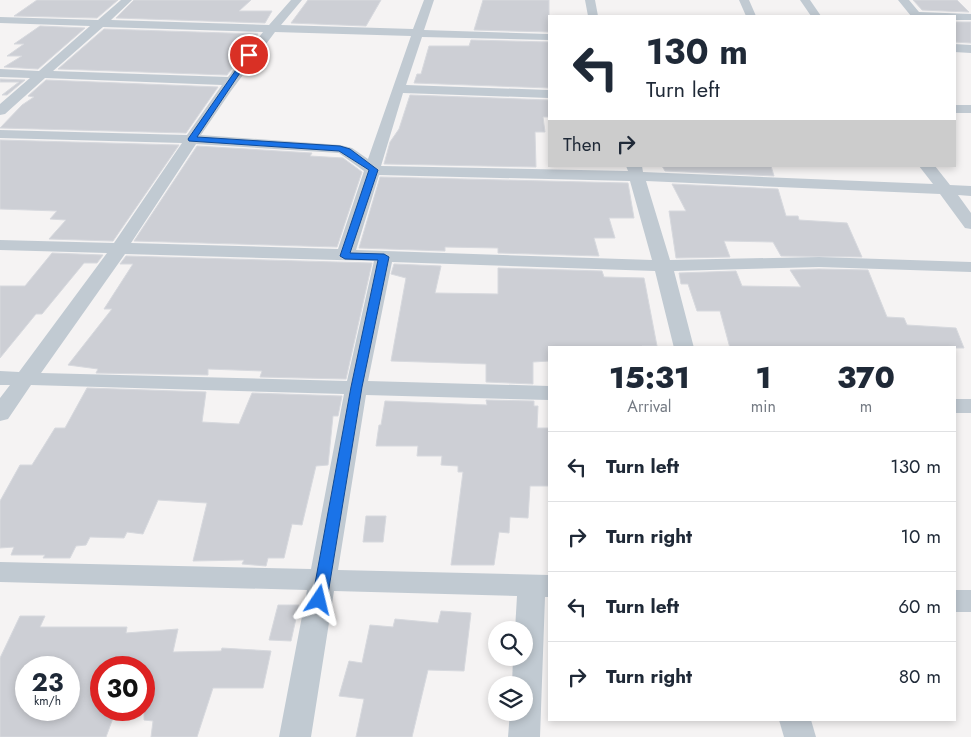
<!DOCTYPE html>
<html lang="en">
<head>
<meta charset="utf-8">
<style>
	:root { --surface:#fff; --page:#f2f2f3; --text:#1f2937; --muted:#747a83; --line:#e0e1e3 }
	body { margin:0; font-family:Jost,sans-serif; background:var(--page); color:var(--text); height:100vh; display:flex; flex-direction:column; font-size:19px; white-space:nowrap }
	* { box-sizing:border-box; margin:0 }
	p { font-size:16px; color:var(--muted) }
	.icon { flex:none; width:28px; height:28px; fill:none; stroke:currentColor; stroke-width:2; stroke-linecap:round; stroke-linejoin:round }
	.map { position:relative; flex:1; overflow:hidden }
	.side { position:absolute; left:548px; top:346px; width:408px; height:375px; display:flex; flex-direction:column; background:var(--surface); border-radius:0px; box-shadow:0 2px 8px #0003 }
	.side>* { flex:none }
	.top-card { position:absolute; left:548px; top:15px; width:408px; height:152px; border-radius:0px; box-shadow:0 2px 8px #0003; background:#fff; color:var(--text); overflow:hidden }
	.fabs { position:absolute; left:488px; top:621px; display:grid; gap:10px }
	.fabs a { display:grid; place-items:center; width:45px; height:45px; border-radius:50%; background:var(--surface); box-shadow:0 2px 8px #0003; font-size:25px }
	.speed { position:absolute; left:15px; top:656px; display:flex; gap:10px; font-size:25px; font-weight:700; text-align:center }
	.speed>* { display:grid; place-content:center; width:65px; height:65px; border-radius:50%; background:var(--surface); box-shadow:0 2px 8px #0003; line-height:1 }
	.speed small { font-size:12px; font-weight:400 }
	.speed .limit { border:8px solid #d22; background:#fff; color:#111 }
	.pin { position:absolute; display:grid; place-items:center; width:42px; height:42px; color:#fff; margin:-21px; border:2px solid #fff; border-radius:50%; box-shadow:0 1px 5px #0007 }
	.me { position:absolute; width:55px; margin:-28px; rotate:10deg; stroke-linejoin:round; filter:drop-shadow(0 0 4px #0008) }
	.turn { display:flex; align-items:center; gap:18px; height:105px; padding:0 15px; font-size:22px }
	.turn .icon { width:65px; height:65px; stroke-width:2.5 }
	.turn b { display:block; font-size:35px; line-height:42px }
	.then { display:flex; align-items:center; height:48px; padding:0 15px; background:#0003; gap:10px; font-size:19px }
	.eta { display:flex; justify-content:space-evenly; align-items:center; height:85px; text-align:center }
	.eta b { font-size:30px; font-weight:800; line-height:35px }
	ul { padding:0; list-style:none }
	li { display:flex; align-items:center; gap:15px; height:70px; padding:0 15px; border-top:1px solid var(--line) }
	li div { flex:1 }
	li b { display:block; font-size:19px }
	li em { font-style:normal }
	.map>svg:first-child { display:block }
	.building { fill:#cdcfd5; stroke:#d7d9de; fill-rule:evenodd }
	.lines { fill:none; stroke-linecap:round; stroke-linejoin:round }
	.minor { fill:#c1cad2; fill-rule:evenodd }
	.route { fill:#1a73e8; stroke:#114b97 }
</style>
</head>
<body>
<div class="map">
<svg width="971" height="737" viewBox="0 0 971 737">
	<rect width="100%" height="100%" fill="#f5f3f3"/>
	<!-- building -->
	<g class="building">
		<path d="M37,0H118L97,18L14,16Z"/>
		<path d="M134,0H251L239,11H272L265,23L116,18Z"/>
		<path d="M308,0H381L366,26L291,23Z"/>
		<path d="M483,0H549V32L474,30Z"/>
		<path d="M913,0H957L969,12L922,10Z"/>
		<path d="M954,22H971V43L954,42Z"/>
		<path d="M40,26L85,28L38,69L4,67L22,56H7L24,44H14Z"/>
		<path d="M104,29L258,34L227,75L58,69Z"/>
		<path d="M471,40L549,42V88L414,83L417,74H421L429,46H469Z"/>
		<path d="M0,79L25,80L7,95H2L19,82H0Z"/>
		<path d="M46,80L218,87L186,133L0,128L22,105L34,97L28,96Z"/>
		<path d="M410,95L549,100V117H543L545,132H535L536,167L384,164L390,142L399,129Z"/>
		<path d="M0,140L179,145L113,241L49,239L66,220L50,219L57,211L0,209Z"/>
		<path d="M197,146L312,153L310,156L343,158L362,172L337,247L134,241Z"/>
		<path d="M662,166H771L774,176L665,171Z"/>
		<path d="M380,177L628,183L634,218H609L615,238H594L599,256L498,253V248L445,247V251L359,248Z"/>
		<path d="M672,184L778,189L786,216H798L799,220L847,223L862,257L781,256L773,242L724,241L730,257L676,258L669,211H686Z"/>
		<path d="M52,253L103,255L97,263H84L42,314H36L0,358V286H25Z"/>
		<path d="M126,256L372,263L346,379L260,377L262,371L208,369V375L96,373L98,369L68,365L112,309H104L133,264H120Z"/>
		<path d="M394,264L441,266L435,293L498,294V268L602,271L604,277L644,278L657,346H642L643,348H549V361L533,362V384L486,382V364L391,361L406,278L391,274Z"/>
		<path d="M819,269L868,270L887,317L904,318L907,325L956,328L964,348H730L720,311H697L688,284H681L679,273L736,271L742,286L801,287L790,270Z"/>
		<path d="M87,388L206,392L202,422L239,424L252,393L342,396L338,416H333L328,465L316,466L302,525L292,524L284,558H268L266,566L242,564L244,560L193,561L207,503L158,500L143,534L127,532L124,538L90,537L86,545L76,546L70,558H43L45,555H11L14,547L0,548V501L20,465H32L55,428H65Z"/>
		<path d="M486,400L534,401V406H538L537,428H549V486H530L528,518L510,517L509,533L499,532L494,565H451L463,472H458V466L441,465L442,456H417L418,446H376L379,425H381L385,401L487,405Z"/>
		<path d="M366,516H386L383,542H363Z"/>
		<path d="M278,605H299L291,641L269,640Z"/>
		<path d="M441,611L471,613L464,671L428,670L412,737H356L364,699L339,696L349,661L362,663L370,625L393,627L395,619L438,623Z"/>
		<path d="M20,616H45L40,627H127L126,633L178,629L173,652L221,651L222,648L271,651L263,688H213L197,737H151L153,721L144,720V668H101V710H116L106,737H0V658ZM26,668H69V710H26Z"/>
	</g>
	<g class="lines">
		<!-- minor -->
		<g class="minor">
			<path d="M121,0H132L111,20L269,25L291,0H302L281,25L413,29L424,0H434L424,30L549,34V40L422,37L406,85L549,90V98L403,93L381,166L628,171L626,166H642L643,172L933,184L919,166H935L950,185L971,186V196L958,195L971,213V229L965,228L940,194L646,181L670,260L819,257L971,262V272L819,267L674,271L694,348H674L655,271L392,262L368,381L549,386V400L366,395L338,570L549,575V597H545L540,737H508L510,712H524V685H512L513,658H524V630H515L517,596L334,591L311,737H279L307,590L0,582V562L311,569L344,394L31,385L8,419L0,421V398L10,385H0V371L19,372L107,253L0,250V240L114,243L182,143L0,138V130L187,135L222,85L45,78L5,114L0,115V104L30,78L0,77V69L39,71L90,26L0,23V17L98,20ZM103,27L263,32L228,77L53,71ZM275,32L411,36L368,159L352,148L340,145L201,135L231,91ZM196,144L339,153L364,171L338,249L131,243ZM379,175L630,181L652,260L356,250ZM125,254L374,261L347,381L41,373Z"/>
			<path d="M585,0H595L598,16H588Z"/>
			<path d="M739,0H749L756,16H746Z"/>
			<path d="M800,0H810L821,16H811Z"/>
			<path d="M898,0H909L919,12L971,14V20H954V16H911Z"/>
			<path d="M954,44L971,45V53L954,52Z"/>
			<rect x="954" y="105" width="17" height="8"/>
			<rect x="954" y="399" width="17" height="14"/>
			<rect x="954" y="590" width="17" height="22"/>
			<path d="M779,720H811L816,737H784Z"/>
		</g>
	</g>
	<!-- route -->
	<path class="route" d="M249,53L252,55L197,137L340,146L350,149L378,170L350,253L384,254L389,257L362,387L327,600L325,604L319,606L314,604L312,600L351,387L378,260L345,259L340,256L369,170L339,151L189,141L188,139L247,54Z"/>
</svg>
<div class="fabs">
<a><svg class="icon" aria-label="search" viewBox="0 0 24 24"><circle cx="10" cy="10" r="6"/><path d="M15 15l6 6"/></svg></a>
<a><svg class="icon" aria-label="layers" viewBox="0 0 24 24"><path d="M12 4l9 5-9 5-9-5zM3 14l9 5 9-5"/></svg></a>
</div>
<div class="speed"><div>23<small>km/h</small></div><div class="limit">30</div></div>
<div class="pin" style="left:249px;top:55px;background:#d93025"><svg class="icon" aria-label="arrive" viewBox="0 0 24 24"><path d="M6 21V4h12l-3 4 3 4H6"/></svg></div>
<svg class="me" style="left:319px;top:600px" viewBox="-20 -20 40 40"><path d="M0-17L14 15 0 8-14 15z" fill="#1a73e8" stroke="#fff" stroke-width="4"/></svg>
<div class="top-card">
<div class="turn"><svg class="icon" aria-label="left" viewBox="0 0 24 24"><path d="M17 20v-9H6M10 6l-5 5 5 5"/></svg><div><b>130 m</b>Turn left</div></div>
<div class="then">Then<svg class="icon" aria-label="right" viewBox="0 0 24 24"><path d="M7 20v-9h11M14 6l5 5-5 5"/></svg></div>
</div>
<section class="side">
<div class="eta">
<div><b>15:31</b><p>Arrival</p></div>
<div><b>1</b><p>min</p></div>
<div><b>370</b><p>m</p></div>
</div>
<ul>
<li><svg class="icon" aria-label="left" viewBox="0 0 24 24"><path d="M17 20v-9H6M10 6l-5 5 5 5"/></svg><div><b>Turn left</b></div><em>130 m</em></li>
<li><svg class="icon" aria-label="right" viewBox="0 0 24 24"><path d="M7 20v-9h11M14 6l5 5-5 5"/></svg><div><b>Turn right</b></div><em>10 m</em></li>
<li><svg class="icon" aria-label="left" viewBox="0 0 24 24"><path d="M17 20v-9H6M10 6l-5 5 5 5"/></svg><div><b>Turn left</b></div><em>60 m</em></li>
<li><svg class="icon" aria-label="right" viewBox="0 0 24 24"><path d="M7 20v-9h11M14 6l5 5-5 5"/></svg><div><b>Turn right</b></div><em>80 m</em></li>
</ul>
</section>
</div>
</body>
</html>
